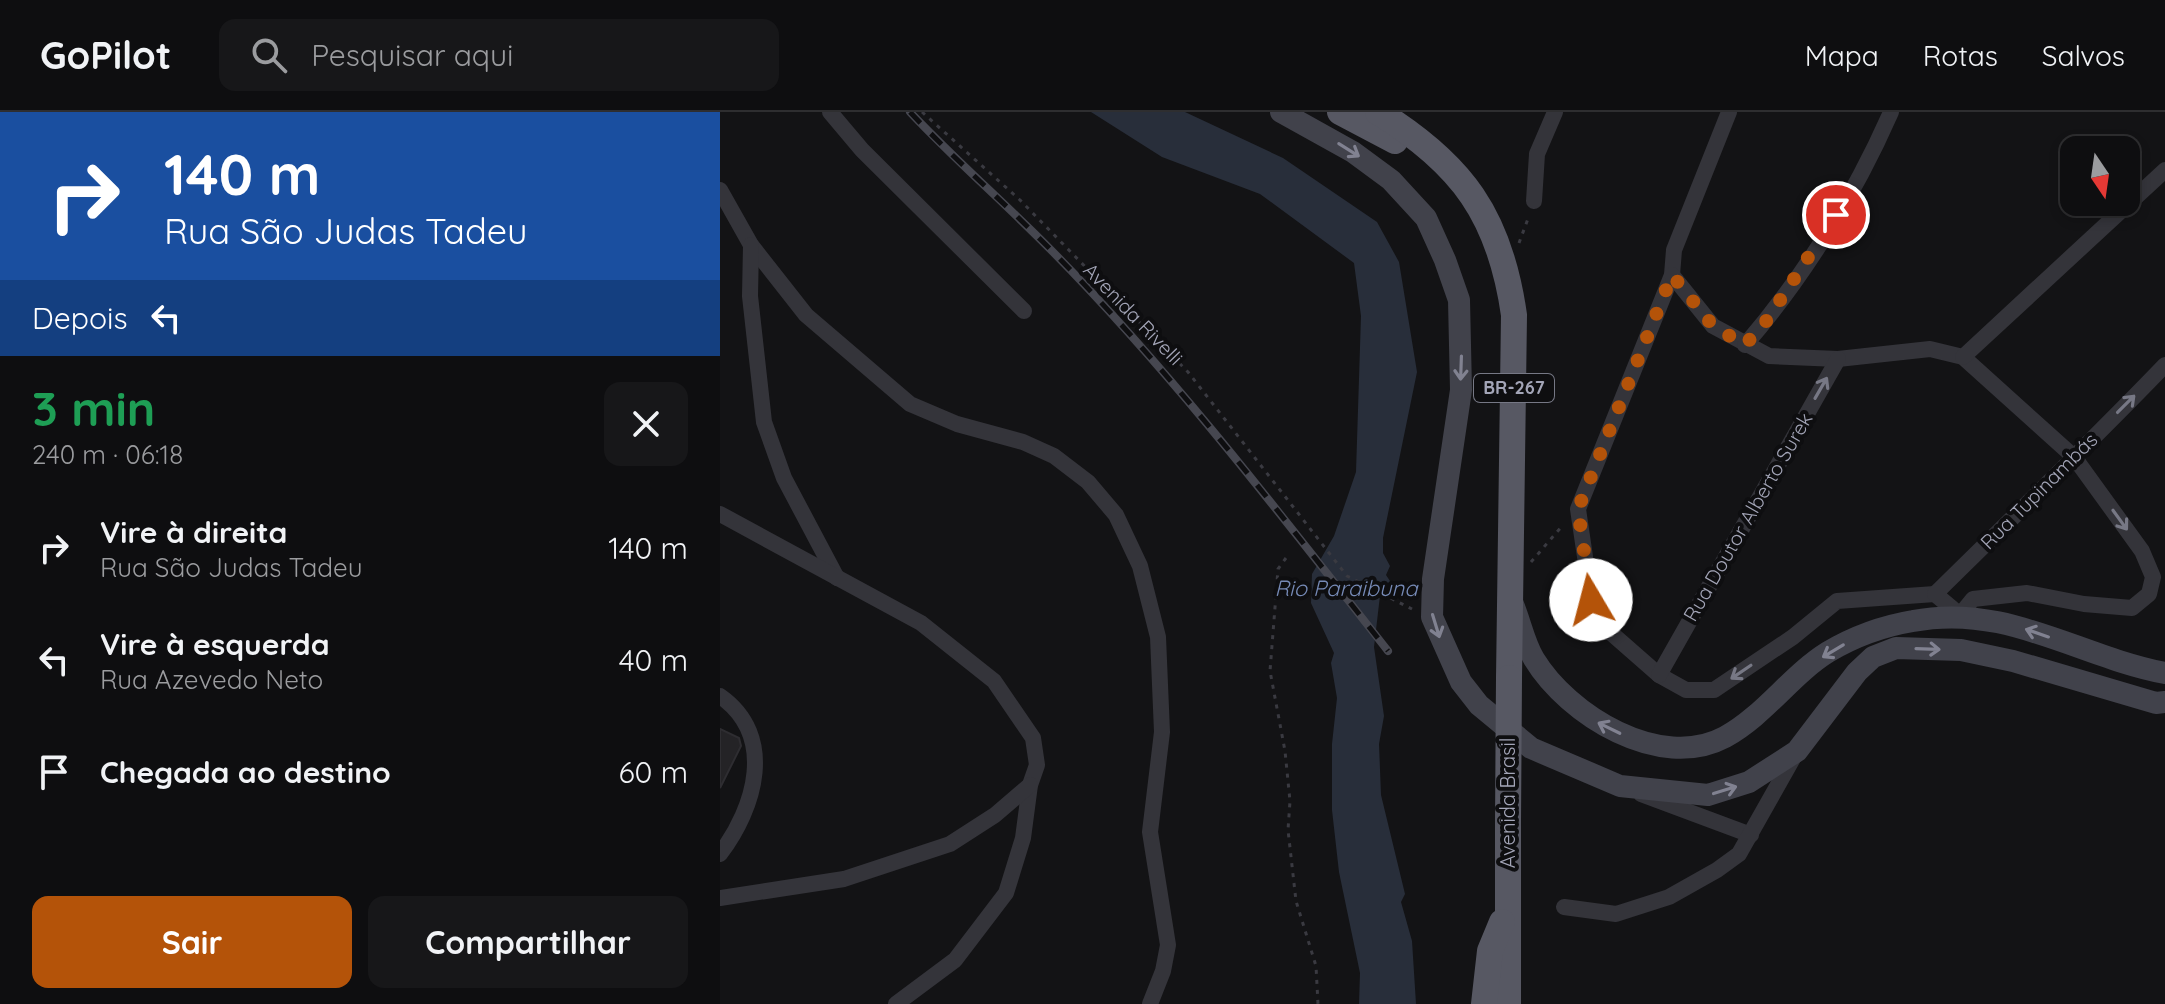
<!DOCTYPE html>
<html lang="pt">
<head>
<meta charset="utf-8">
<style>
	:root { --surface:#0e0e10; --page:#171719; --text:#f1f3f6; --muted:#9b9c9f; --line:#2e2e30; --accent:#b45309 }
	body { margin:0; font-family:Quicksand,sans-serif; background:var(--page); color:var(--text); height:100vh; display:flex; flex-direction:column; font-size:30px; white-space:nowrap }
	* { box-sizing:border-box; margin:0 }
	p { font-size:26px; color:var(--muted) }
	.icon { flex:none; width:44px; height:44px; fill:none; stroke:currentColor; stroke-width:2; stroke-linecap:round; stroke-linejoin:round }
	.map { position:relative; flex:1; overflow:hidden }
	.sheet { display:flex; flex-direction:column; background:var(--surface); width:720px }
	.sheet>* { flex:none }
	.top-card { background:#1a4fa0; color:#fff; overflow:hidden }
	.needle { width:52px; rotate:167deg }
	.buttons { position:absolute; left:1340px; top:24px; display:grid; gap:16px }
	.buttons a { display:grid; place-items:center; width:80px; height:80px; border-radius:16px; background:var(--surface); box-shadow:0 4px 12px #0003,0 0 0 2px var(--line); font-size:40px }
	.pin { position:absolute; display:grid; place-items:center; width:68px; height:68px; color:#fff; margin:-34px; border:4px solid #fff; border-radius:50%; box-shadow:0 2px 8px #0007 }
	.me { position:absolute; width:88px; margin:-44px; rotate:352deg; stroke-linejoin:round; filter:drop-shadow(0 0 6px #0008) }
	.turn { display:flex; align-items:center; gap:28px; height:168px; padding:0 32px; font-size:36px }
	.turn .icon { width:104px; height:104px; stroke-width:2.5 }
	.turn b { display:block; font-size:56px; line-height:68px }
	.then { display:flex; align-items:center; height:76px; padding:0 32px; background:#0003; gap:16px; font-size:30px }
	.round { display:grid; place-items:center; flex:none; width:84px; height:84px; border-radius:16px; background:var(--page) }
	.summary { display:flex; align-items:center; justify-content:space-between; height:136px; padding:0 32px }
	h1 { font-size:48px; font-weight:700; line-height:60px; color:#1e9e55 }
	.action { display:flex; gap:16px; margin-top:auto; padding:16px 32px }
	.action a { flex:1; height:92px; border-radius:16px; background:var(--accent); color:#fff; font-size:32px; font-weight:700; line-height:92px; text-align:center }
	.action a+a { background:var(--page); color:var(--text) }
	ul { padding:0; list-style:none }
	li { display:flex; align-items:center; gap:24px; height:112px; padding:0 32px }
	li div { flex:1 }
	li b { display:block; font-size:30px }
	li em { font-style:normal }
	header { display:flex; align-items:center; gap:48px; box-sizing:border-box; height:112px; padding:0 40px; background:var(--surface); border-bottom:2px solid var(--line) }
	header strong { font-size:38px }
	nav { display:flex; gap:44px; margin-inline-start:auto; font-size:28px }
	.search { width:560px; height:72px; background:var(--page); display:flex; align-items:center; gap:20px; box-sizing:border-box; padding:0 28px; border-radius:16px; color:var(--muted); font-size:30px }
	main { display:flex; flex:1; min-height:0 }
	.map>svg:first-child { display:block }
	.water { fill:#282e3a }
	.building { fill:#242326; stroke:#2e2d31; stroke-width:2 }
	.lines { fill:none; stroke-linecap:round; stroke-linejoin:round }
	.path { stroke:#3a3a41; stroke-width:3; stroke-dasharray:4 6; stroke-linecap:butt }
	.minor { stroke:#34343a; stroke-width:16 }
	.secondary { stroke:#41424b; stroke-width:22 }
	.trunk { stroke:#575863; stroke-width:26 }
	.rail-casing { stroke:#464750; stroke-width:8 }
	.rail { stroke:#0e0e10; stroke-width:5; stroke-dasharray:15; stroke-linecap:butt }
	.trunk-bridge { stroke:#575863; stroke-width:26 }
	.oneway { stroke:#818291 }
	.oneway2 { stroke:#777885 }
	.route { stroke:#b45309; stroke-width:14; stroke-dasharray:0 25.2 }
	.labels { text-anchor:middle; stroke-width:8; stroke-linejoin:round; paint-order:stroke }
	.shield { fill:#0e0e10; stroke:#767885; stroke-width:2 }
	.shield-label { font-size:18px; font-weight:bold; fill:#a3a5b7 }
	.street-label { font-size:20px; fill:#a3a5b7; stroke:#0e0e10 }
	.water-label { font-size:22px; font-style:italic; fill:#768ab6; stroke:#0e0e10 }
</style>
</head>
<body>
<header>
<strong>GoPilot</strong>
<div class="search"><svg class="icon" aria-label="search" viewBox="0 0 24 24"><circle cx="10" cy="10" r="6"/><path d="M15 15l6 6"/></svg>Pesquisar aqui</div>
<nav><a>Mapa</a><a>Rotas</a><a>Salvos</a></nav>
</header>
<main>
<section class="sheet">
<div class="top-card">
<div class="turn"><svg class="icon" aria-label="right" viewBox="0 0 24 24"><path d="M7 20v-9h11M14 6l5 5-5 5"/></svg><div><b>140 m</b>Rua São Judas Tadeu</div></div>
<div class="then">Depois<svg class="icon" aria-label="left" viewBox="0 0 24 24"><path d="M17 20v-9H6M10 6l-5 5 5 5"/></svg></div>
</div>
<div class="summary"><div><h1>3 min</h1><p>240 m · 06:18</p></div><a class="round"><svg class="icon" aria-label="close" viewBox="0 0 24 24"><path d="M6 6l12 12M18 6L6 18"/></svg></a></div>
<ul>
<li><svg class="icon" aria-label="right" viewBox="0 0 24 24"><path d="M7 20v-9h11M14 6l5 5-5 5"/></svg><div><b>Vire à direita</b><p>Rua São Judas Tadeu</p></div><em>140 m</em></li>
<li><svg class="icon" aria-label="left" viewBox="0 0 24 24"><path d="M17 20v-9H6M10 6l-5 5 5 5"/></svg><div><b>Vire à esquerda</b><p>Rua Azevedo Neto</p></div><em>40 m</em></li>
<li><svg class="icon" aria-label="arrive" viewBox="0 0 24 24"><path d="M6 21V4h12l-3 4 3 4H6"/></svg><div><b>Chegada ao destino</b></div><em>60 m</em></li>
</ul>
<div class="action"><a>Sair</a><a>Compartilhar</a></div>
</section>
<div class="map">
<svg width="1445" height="892" viewBox="0 0 1445 892">
	<rect width="100%" height="100%" fill="#131315"/>
	<!-- water -->
	<path class="water" d="M371,0H465L563,46L657,110L679,150L697,260L663,426V441L670,454L666,463L672,472L668,477L661,475L654,535L664,604L659,632L661,683L685,782L681,790L692,829L696,892H639L640,861L619,760L612,698V632L617,586L611,551L614,541L591,491L592,462L614,424L636,360L641,204L634,151L540,82L442,45Z"/>
	<!-- building -->
	<path class="building" d="M0,617L19,626L21,634L0,676Z"/>
	<g class="lines">
		<!-- path -->
		<g class="path">
			<path d="M202,0L300,88L468,260L627,464L692,497"/>
			<path d="M799,131L809,104"/>
			<path d="M566,446L558,457L550,559L565,639L570,689L568,718L576,789L596,854L598,892"/>
			<path d="M811,450L843,413"/>
		</g>
		<!-- minor -->
		<g class="minor">
			<path d="M110,0L142,38L304,199"/>
			<path d="M1009,0L954,138L952,163L858,397L874,506L939,563L966,578H994L1073,525L1117,489L1215,482"/>
			<path d="M0,78L31,133L86,203L190,292L237,312L303,330L334,344L368,370L396,403L420,454L438,525L442,620L430,720L448,833L443,859L430,892"/>
			<path d="M814,89L817,42L835,0"/>
			<path d="M31,133L30,184L44,310L64,366L117,466"/>
			<path d="M952,163L993,214L1049,244L1118,247L1210,237L1243,245L1354,345L1422,439L1433,465L1429,482L1412,496L1364,492L1307,481L1253,487L1240,503L1215,482C1292,406 1370,331 1445,253"/>
			<path d="M1025,233C1084,165 1135,82 1171,0"/>
			<path d="M1243,245L1445,58"/>
			<path d="M0,402L201,511L274,569L313,626L317,653L310,673L303,726L286,781L235,848L176,892"/>
			<path d="M939,563L1118,247"/>
			<path d="M0,584C57,624 35,696 0,742"/>
			<path d="M921,682L1031,723"/>
			<path d="M0,786L124,767L230,732L275,703L310,673"/>
			<path d="M844,795L896,802L949,785L997,758L1019,742L1076,641"/>
		</g>
		<!-- secondary -->
		<g class="secondary">
			<path d="M561,0L633,40L671,68L706,106L725,148L739,188L741,278L713,467L712,505L741,570L759,593L811,636L900,674L988,683L1029,670L1077,639L1137,560L1153,545L1176,536L1241,538L1293,549L1436,591L1445,590"/>
			<path d="M792,490C800,508 804,531 814,547C848,603 940,660 1005,625C1045,603 1071,563 1108,540C1135,524 1163,514 1193,509C1286,491 1357,544 1445,561"/>
		</g>
		<!-- trunk -->
		<g class="trunk">
			<path d="M620,0L675,29"/>
			<path d="M658,0C742,52 780,104 794,203L789,566"/>
			<path d="M788,710V892"/>
			<path d="M764,892L770,839L782,810"/>
		</g>
		<!-- rail casing -->
		<g class="rail-casing">
			<path id="rail" d="M190,0C236,49 286,92 333,140C454,263 561,403 668,539"/>
		</g>
		<!-- rail -->
		<use href="#rail" class="rail"/>
		<!-- trunk-bridge -->
		<path class="trunk-bridge" d="M788,710L789,566"/>
	</g>
	<!-- one-way arrows -->
	<defs><path id="oneway-shaft" d="M-6 0H5M1.5-3L5.5 0L1.5 3" fill="none" stroke-width="1.6" stroke-linecap="round" stroke-linejoin="round" transform="scale(2)"/></defs>
	<g class="oneway">
		<use href="#oneway-shaft" transform="translate(629 38) rotate(32)"/>
		<use href="#oneway-shaft" transform="translate(741 256) rotate(92)"/>
		<use href="#oneway-shaft" transform="translate(716 514) rotate(73)"/>
		<use href="#oneway-shaft" transform="translate(1317 521) rotate(-161)"/>
		<use href="#oneway-shaft" transform="translate(1208 537) rotate(2)"/>
		<use href="#oneway-shaft" transform="translate(1113 539) rotate(149)"/>
		<use href="#oneway-shaft" transform="translate(889 616) rotate(-154)"/>
		<use href="#oneway-shaft" transform="translate(1005 678) rotate(-17)"/>
	</g>
	<g class="oneway2">
		<use href="#oneway-shaft" transform="translate(1101 276) rotate(-60)"/>
		<use href="#oneway-shaft" transform="translate(1406 292) rotate(-45)"/>
		<use href="#oneway-shaft" transform="translate(1400 408) rotate(54)"/>
		<use href="#oneway-shaft" transform="translate(1021 560) rotate(146)"/>
	</g>
	<g class="lines">
		<!-- route -->
		<path class="route" d="M871,488L858,397L952,163L993,214L1025,233L1047,208L1116,103"/>
	</g>
	<g class="labels">
		<!-- shield labels -->
		<rect class="shield" x="754" y="262" width="80" height="28" rx="6"/>
		<g class="shield-label">
			<text x="794" y="282">BR-267</text>
		</g>
		<!-- street labels -->
		<g class="street-label">
			<text transform="translate(413 202) rotate(46)" y="7">Avenida Rivelli</text>
			<text transform="translate(1319 379) rotate(-45)" y="7">Rua Tupinambás</text>
			<text transform="translate(1028 405) rotate(-60)" y="7">Rua Doutor Alberto Surek</text>
			<text transform="translate(788 691) rotate(-90)" y="7">Avenida Brasil</text>
		</g>
		<!-- water labels -->
		<g class="water-label">
			<text x="626" y="484">Rio Paraibuna</text>
		</g>
	</g>
</svg>
<div class="buttons">
<a><svg class="needle" viewBox="-14 -14 28 28"><path d="M0-13l5 13h-10z" fill="#e53935"/><path d="M0 13l5-13h-10z" fill="#9b9c9f"/></svg></a>
</div>
<div class="pin" style="left:1116px;top:103px;background:#d93025"><svg class="icon" aria-label="arrive" viewBox="0 0 24 24"><path d="M6 21V4h12l-3 4 3 4H6"/></svg></div>
<svg class="me" style="left:871px;top:488px" viewBox="-20 -20 40 40"><circle r="19" fill="#fff"/><path d="M0-13L10 11 0 6-10 11z" fill="#b45309"/></svg>
</div>
</main>
</body>
</html>
